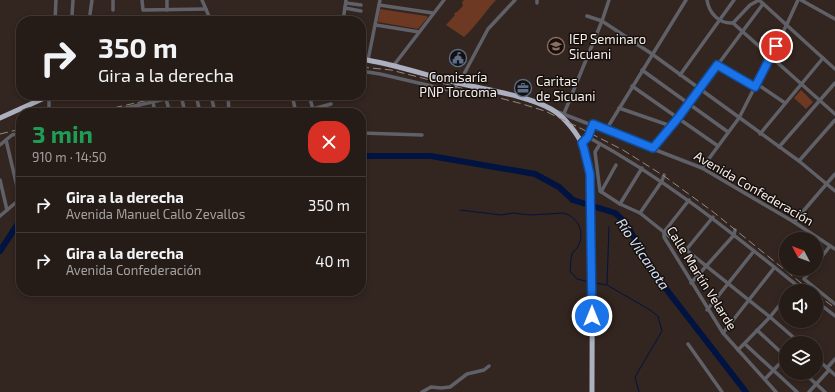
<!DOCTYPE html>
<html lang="es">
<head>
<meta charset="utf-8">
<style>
	:root { --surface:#261c17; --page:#322924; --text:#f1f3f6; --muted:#a4a1a1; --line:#423a36 }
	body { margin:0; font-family:"Exo 2",sans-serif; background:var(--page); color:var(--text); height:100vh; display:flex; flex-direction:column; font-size:15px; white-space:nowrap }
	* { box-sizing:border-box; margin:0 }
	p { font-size:13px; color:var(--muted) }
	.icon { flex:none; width:22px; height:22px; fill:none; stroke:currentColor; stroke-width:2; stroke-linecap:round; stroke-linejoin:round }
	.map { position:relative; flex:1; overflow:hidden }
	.details { position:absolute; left:16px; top:108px; width:350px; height:188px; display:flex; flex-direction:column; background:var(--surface); border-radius:16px; box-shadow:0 2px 6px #0003,0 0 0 1px var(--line) }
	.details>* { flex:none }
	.hud { position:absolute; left:16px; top:16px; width:350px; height:84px; border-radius:16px; box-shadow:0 2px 6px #0003,0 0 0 1px var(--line); background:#261c17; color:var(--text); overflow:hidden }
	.needle { width:26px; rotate:311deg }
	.buttons { position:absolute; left:779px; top:232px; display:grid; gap:8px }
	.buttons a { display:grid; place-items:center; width:44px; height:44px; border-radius:50%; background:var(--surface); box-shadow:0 2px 6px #0003,0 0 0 1px var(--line); font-size:20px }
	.pin { position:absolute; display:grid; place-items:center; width:34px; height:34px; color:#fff; margin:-17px; border:2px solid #fff; border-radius:50%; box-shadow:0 1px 4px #0007 }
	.me { position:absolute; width:44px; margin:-22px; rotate:0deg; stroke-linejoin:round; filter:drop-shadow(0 0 3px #0008) }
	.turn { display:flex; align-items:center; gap:14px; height:84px; padding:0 16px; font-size:18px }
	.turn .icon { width:52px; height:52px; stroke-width:2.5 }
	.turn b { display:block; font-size:28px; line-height:34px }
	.round { display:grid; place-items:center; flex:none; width:42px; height:42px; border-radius:16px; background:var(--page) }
	.head { display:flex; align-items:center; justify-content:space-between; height:68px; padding:0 16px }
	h1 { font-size:24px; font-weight:700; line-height:30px; color:#1e9e55 }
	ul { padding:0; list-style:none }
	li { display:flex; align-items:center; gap:12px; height:56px; padding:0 16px; border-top:1px solid var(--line) }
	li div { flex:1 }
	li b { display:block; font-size:15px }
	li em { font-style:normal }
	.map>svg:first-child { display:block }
	.green { fill:#6e3923 }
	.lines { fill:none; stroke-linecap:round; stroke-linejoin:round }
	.stream { stroke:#001341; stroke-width:1 }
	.river { stroke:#001341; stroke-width:6 }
	.minor { stroke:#606168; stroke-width:3.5 }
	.highway { stroke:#adb0c0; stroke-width:5 }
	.rail { stroke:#958984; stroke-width:1; stroke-dasharray:8 4; stroke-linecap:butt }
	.route-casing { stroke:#114b97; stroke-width:10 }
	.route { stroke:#1a73e8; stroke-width:7 }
	.labels { text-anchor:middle; stroke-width:3; stroke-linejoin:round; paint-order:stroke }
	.poi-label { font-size:13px; fill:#f7eeea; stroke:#16100d; text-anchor:start }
	.street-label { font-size:13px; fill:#f7eeea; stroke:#16100d }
	.water-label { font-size:14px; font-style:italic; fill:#d6e2f6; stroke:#16100d }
</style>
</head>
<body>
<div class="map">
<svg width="835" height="392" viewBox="0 0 835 392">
	<rect width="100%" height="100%" fill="#33251f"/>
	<!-- green -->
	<g class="green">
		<path d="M464,0H496C485,12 476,26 464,37L446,25L455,15L454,14L456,12H457L463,6L462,2Z"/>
		<path d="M380,9L426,16L428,17L418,29L378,22Z"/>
		<path d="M801,90L813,102L806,109L794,98Z"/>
	</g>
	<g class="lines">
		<!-- stream -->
		<g class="stream">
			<path d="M460,210L501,215L513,213L530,215L564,213C579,218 586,234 577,248C576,250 574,251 573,252C570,257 571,266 570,271L577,279L589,282"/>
			<path d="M595,283L607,285L650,310L658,316L662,331L635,377L639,392"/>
			<path d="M607,284L609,227"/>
		</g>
		<!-- river -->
		<g class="river">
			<path d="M361,156H431L535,174L559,187L573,200L615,213L625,222L656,276L746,392"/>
			<path d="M0,251L21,219"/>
		</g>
		<!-- minor -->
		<g class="minor">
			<path d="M113,0V10"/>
			<path d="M142,0L143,10L206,9"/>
			<path d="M167,0V10"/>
			<path d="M202,0L211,21"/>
			<path d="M537,0V3"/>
			<path d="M707,0C709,13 719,24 733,23L835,114"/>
			<path d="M759,0L835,69"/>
			<path d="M801,0L835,19"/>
			<path d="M346,3L361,5"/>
			<path d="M379,5L433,13"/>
			<path d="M345,8L361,11"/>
			<path d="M90,14L92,0"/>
			<path d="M72,15L73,0"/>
			<path d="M587,16L602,21L652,54L799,161L835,191"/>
			<path d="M55,21L56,0"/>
			<path d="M343,21L346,0"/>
			<path d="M733,23L750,5L759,0"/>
			<path d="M376,25L419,32"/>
			<path d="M368,60L380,0"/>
			<path d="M394,65L444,0"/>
			<path d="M717,65L755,87"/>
			<path d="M642,70L728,132"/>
			<path d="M361,71L380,74L453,91C456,84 461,80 464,74L488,29L515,0"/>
			<path d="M680,75L734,0"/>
			<path d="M757,84L785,103"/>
			<path d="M632,86L718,146"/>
			<path d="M181,95L185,113"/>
			<path d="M196,95L200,113"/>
			<path d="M211,95L215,113"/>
			<path d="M228,95L229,113"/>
			<path d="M292,95L296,113"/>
			<path d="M309,95L314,113"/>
			<path d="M49,96V113"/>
			<path d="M166,99L170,113"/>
			<path d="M153,102L155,113"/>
			<path d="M138,105L140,113"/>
			<path d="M619,108L671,126"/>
			<path d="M313,109L331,104"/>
			<path d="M558,112L702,168L794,222L835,249"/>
			<path d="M105,113L182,95"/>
			<path d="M563,116L602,21L609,0"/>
			<path d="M593,124L588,137C669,181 733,234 804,291"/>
			<path d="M606,130L686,0"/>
			<path d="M361,133L422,135"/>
			<path d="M760,134L823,58"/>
			<path d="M6,140L20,199"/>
			<path d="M600,144L595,152L600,191L620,204L640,213L770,317L800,343"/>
			<path d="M0,145L12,135L21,133"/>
			<path d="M779,147L835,83"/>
			<path d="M653,148L678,118L763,4"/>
			<path d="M799,161L835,120"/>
			<path d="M702,168L739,118L787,24L798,0"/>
			<path d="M0,180L7,210"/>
			<path d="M601,192L616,165"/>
			<path d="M620,204L642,168"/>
			<path d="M640,213L662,181L664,175"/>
			<path d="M0,216L20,199"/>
			<path d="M794,222L835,174"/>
			<path d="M664,232V237L723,333L776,392"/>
			<path d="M664,232L689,200"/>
			<path d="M686,250L713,217"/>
			<path d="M816,264L830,246"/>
			<path d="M812,269L804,279L835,304"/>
			<path d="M691,283L734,235L735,230"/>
			<path d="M791,291L796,285"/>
			<path d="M816,301L835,316"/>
			<path d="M707,310L754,251"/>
			<path d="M757,330L786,357"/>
			<path d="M723,333L774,268"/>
			<path d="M688,344L722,392"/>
			<path d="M745,344L797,392"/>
			<path d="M738,350L770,317L786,297"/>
			<path d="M816,358L835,375"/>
			<path d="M827,368L835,359"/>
			<path d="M804,373L825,392"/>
			<path d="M765,379L786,357"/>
			<path d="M422,392L431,387L441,388L450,387L467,374L484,370L489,366"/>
			<path d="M809,392L829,370"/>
		</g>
		<!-- highway -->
		<g class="highway">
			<path d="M361,59C394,64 425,75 458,83C486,90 526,95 551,109C564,116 578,134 584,148C592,169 590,194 591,217C593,275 592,334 592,392"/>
			<path d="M0,118L51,95"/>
		</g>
		<!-- rail -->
		<g class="rail">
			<path d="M361,67L391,70L519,103L545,111L582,129L623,150L664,176L712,211L811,291"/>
			<path d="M91,113L171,95"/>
			<path d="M0,134L21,129"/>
			<path d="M816,294L835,308"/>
		</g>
	</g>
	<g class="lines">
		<!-- route casing -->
		<g class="route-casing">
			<path id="route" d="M592,316L590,174L584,149L582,143L588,137L593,124L653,148L678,118L717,65L755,87L776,46"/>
		</g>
		<!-- route -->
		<use href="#route" class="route"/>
	</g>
	<!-- icons -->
	<defs>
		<g id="university-ring" transform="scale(0.9)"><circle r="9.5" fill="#16100d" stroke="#8d6e63" stroke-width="1.5"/><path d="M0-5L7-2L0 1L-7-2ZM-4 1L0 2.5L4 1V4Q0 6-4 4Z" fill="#8d6e63"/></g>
		<g id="civic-ring" transform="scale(0.9)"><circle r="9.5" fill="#16100d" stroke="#5c6f8a" stroke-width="1.5"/><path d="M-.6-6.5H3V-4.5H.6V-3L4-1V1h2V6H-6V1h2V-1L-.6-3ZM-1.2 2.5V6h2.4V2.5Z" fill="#5c6f8a"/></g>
		<g id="office-ring" transform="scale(0.9)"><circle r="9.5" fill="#16100d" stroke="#5c6f8a" stroke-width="1.5"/><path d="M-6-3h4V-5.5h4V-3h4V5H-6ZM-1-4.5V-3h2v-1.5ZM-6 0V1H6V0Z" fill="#5c6f8a"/></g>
	</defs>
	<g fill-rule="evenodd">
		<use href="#university-ring" x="556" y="46"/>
		<use href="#civic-ring" x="458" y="58"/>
		<use href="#office-ring" x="523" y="88"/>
	</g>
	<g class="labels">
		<!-- poi labels -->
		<g class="poi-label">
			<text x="569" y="44">IEP Seminaro<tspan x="569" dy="15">Sicuani</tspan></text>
			<text x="458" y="82" text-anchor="middle">Comisaría<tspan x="458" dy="15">PNP Torcoma</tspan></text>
			<text x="536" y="86">Caritas<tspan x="536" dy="15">de Sicuani</tspan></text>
		</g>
		<!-- street labels -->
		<g class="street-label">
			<text transform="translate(754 188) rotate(30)" y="5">Avenida Confederación</text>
			<text transform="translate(702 278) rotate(58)" y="5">Calle Martín Velarde</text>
		</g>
		<!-- water labels -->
		<g class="water-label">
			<text transform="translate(643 254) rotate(56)" y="5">Río Vilcanota</text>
		</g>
	</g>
</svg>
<div class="buttons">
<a><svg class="needle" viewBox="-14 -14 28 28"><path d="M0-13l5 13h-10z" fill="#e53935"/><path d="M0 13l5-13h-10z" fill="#a4a1a1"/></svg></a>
<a><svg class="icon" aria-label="sound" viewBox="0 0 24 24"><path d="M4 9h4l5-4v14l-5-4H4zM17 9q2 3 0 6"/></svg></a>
<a><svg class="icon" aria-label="layers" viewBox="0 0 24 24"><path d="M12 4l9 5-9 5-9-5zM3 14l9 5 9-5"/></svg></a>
</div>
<div class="pin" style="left:776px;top:46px;background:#d93025"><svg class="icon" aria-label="arrive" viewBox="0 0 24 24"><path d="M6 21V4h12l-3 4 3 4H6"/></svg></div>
<svg class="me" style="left:592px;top:316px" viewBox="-20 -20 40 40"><circle r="17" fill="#1a73e8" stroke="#fff" stroke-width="3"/><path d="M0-11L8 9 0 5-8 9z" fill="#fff"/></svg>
<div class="hud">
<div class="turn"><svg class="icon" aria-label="right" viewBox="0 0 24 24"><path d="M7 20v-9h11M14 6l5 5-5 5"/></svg><div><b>350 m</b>Gira a la derecha</div></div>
</div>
<section class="details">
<div class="head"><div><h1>3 min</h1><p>910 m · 14:50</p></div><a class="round" style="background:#d93025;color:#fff"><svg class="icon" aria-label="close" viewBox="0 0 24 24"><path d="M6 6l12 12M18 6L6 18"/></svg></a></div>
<ul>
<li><svg class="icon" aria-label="right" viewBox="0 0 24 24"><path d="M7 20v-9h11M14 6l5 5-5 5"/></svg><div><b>Gira a la derecha</b><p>Avenida Manuel Callo Zevallos</p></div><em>350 m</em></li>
<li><svg class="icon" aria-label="right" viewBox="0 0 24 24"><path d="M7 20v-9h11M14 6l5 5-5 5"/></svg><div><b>Gira a la derecha</b><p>Avenida Confederación</p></div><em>40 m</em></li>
</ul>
</section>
</div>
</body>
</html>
